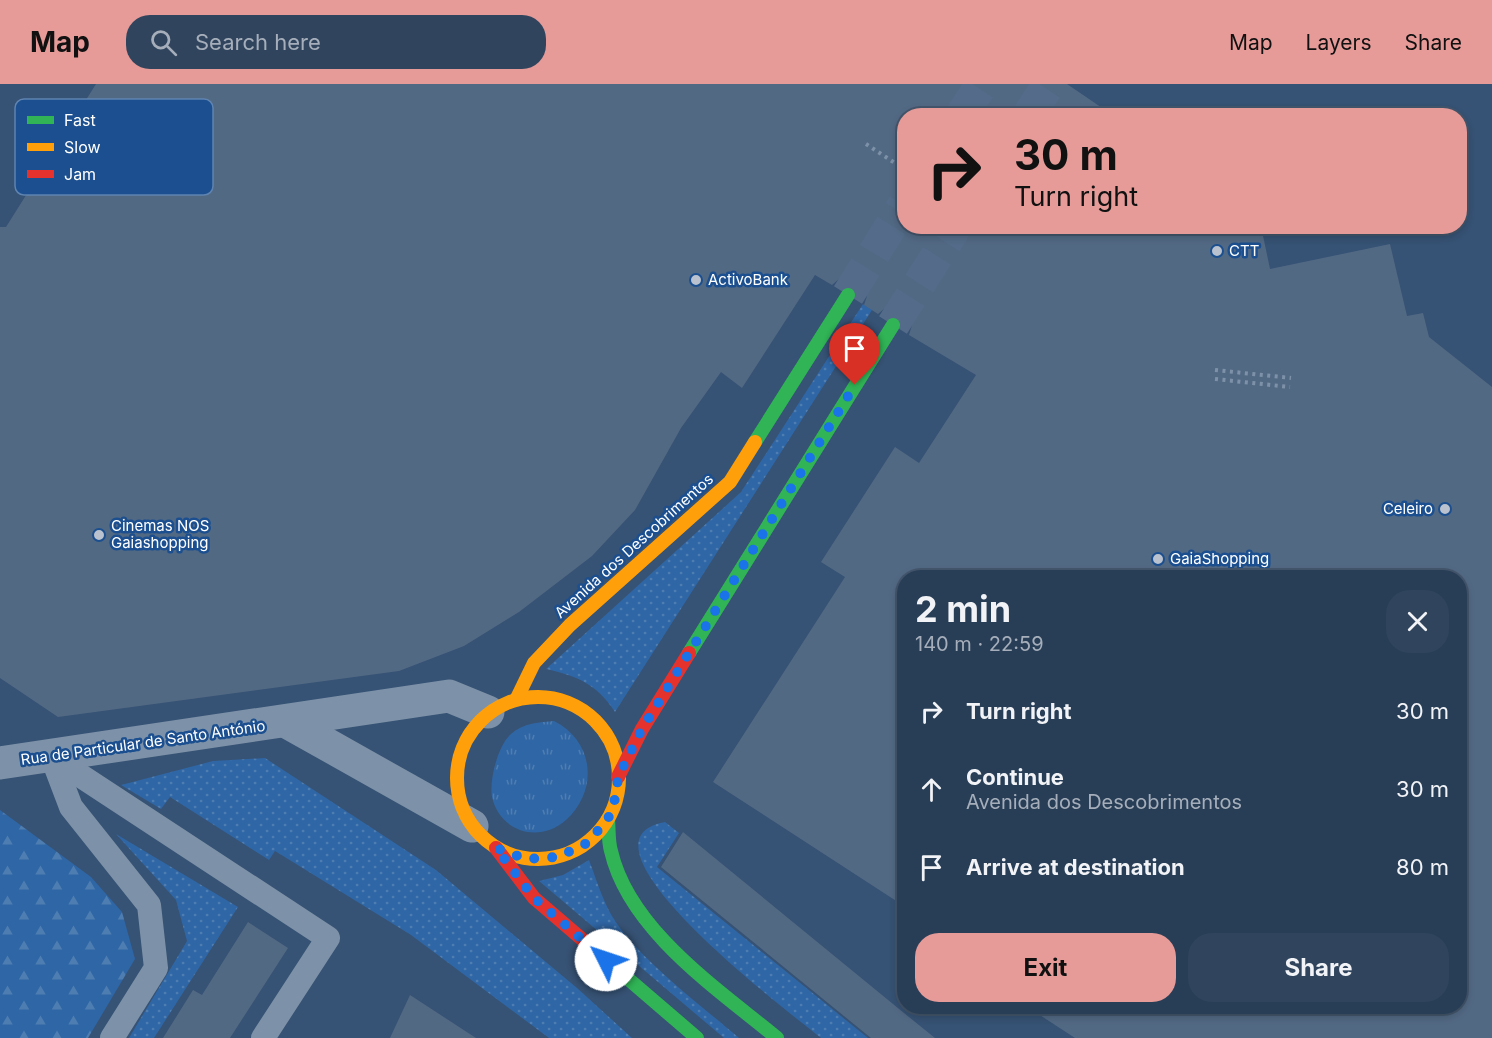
<!DOCTYPE html>
<html lang="en">
<head>
<meta charset="utf-8">
<style>
	:root { --surface:#283e57; --page:#30455d; --text:#f1f3f6; --muted:#a5aeba; --line:#44576d; --accent:#e69b98 }
	body { margin:0; font-family:Inter,sans-serif; background:var(--page); color:var(--text); height:100vh; display:flex; flex-direction:column; font-size:22px; white-space:nowrap }
	* { box-sizing:border-box; margin:0 }
	p { font-size:20px; color:var(--muted) }
	.icon { flex:none; width:33px; height:33px; fill:none; stroke:currentColor; stroke-width:2; stroke-linecap:round; stroke-linejoin:round }
	.map { position:relative; flex:1; overflow:hidden }
	.details { position:absolute; left:897px; top:486px; width:570px; height:444px; display:flex; flex-direction:column; background:var(--surface); border-radius:24px; box-shadow:0 3px 9px #0003,0 0 0 2px var(--line) }
	.details>* { flex:none }
	.hud { position:absolute; left:897px; top:24px; width:570px; height:126px; border-radius:24px; box-shadow:0 3px 9px #0003,0 0 0 2px var(--line); background:#e69b98; color:#111; overflow:hidden }
	.pin { position:absolute; display:grid; place-items:center; width:51px; height:51px; color:#fff; margin:-62px -26px; border-radius:50% 50% 50% 0; rotate:-45deg; box-shadow:0 0 6px #0007 }
	.pin .icon { rotate:45deg }
	.me { position:absolute; width:66px; margin:-33px; rotate:311deg; stroke-linejoin:round; filter:drop-shadow(0 0 4px #0008) }
	.turn { display:flex; align-items:center; gap:21px; height:126px; padding:0 18px; font-size:27px }
	.turn .icon { width:78px; height:78px; stroke-width:2.5 }
	.turn b { display:block; font-size:42px; line-height:51px }
	.round { display:grid; place-items:center; flex:none; width:63px; height:63px; border-radius:24px; background:var(--page) }
	.headline { display:flex; align-items:center; justify-content:space-between; height:102px; padding:0 18px }
	h1 { font-size:36px; font-weight:700; line-height:45px }
	.cta { display:flex; gap:12px; margin-top:auto; padding:12px 18px }
	.cta a { flex:1; height:69px; border-radius:24px; background:var(--accent); color:#111; font-size:24px; font-weight:700; line-height:69px; text-align:center }
	.cta a+a { background:var(--page); color:var(--text) }
	ul { padding:0; list-style:none }
	li { display:flex; align-items:center; gap:18px; height:78px; padding:0 18px }
	li div { flex:1 }
	li b { display:block; font-size:22px }
	li em { font-style:normal }
	header { display:flex; align-items:center; gap:36px; box-sizing:border-box; height:84px; padding:0 30px; background:var(--accent); color:#111 }
	header strong { font-size:28px }
	nav { display:flex; gap:33px; margin-inline-start:auto; font-size:21px }
	.search { width:420px; height:54px; background:var(--page); display:flex; align-items:center; gap:15px; box-sizing:border-box; padding:0 21px; border-radius:24px; color:var(--muted); font-size:22px }
	.map>svg:first-child { display:block }
	.grass { fill:url(#grass-tufts) }
	.forest { fill:url(#forest-firs) }
	.garden { fill:url(#garden-dots) }
	.building { fill:#526984 }
	.lines { fill:none; stroke-linecap:round; stroke-linejoin:round }
	.secondary-tunnel { stroke:#546c89; stroke-width:33; stroke-dasharray:33 16; stroke-linecap:butt }
	.path { stroke:#7d92a8; stroke-width:4; stroke-dasharray:3 4.5; stroke-linecap:butt }
	.lane { stroke:#7d92a8; stroke-width:24 }
	.street { stroke:#7d92a8; stroke-width:33 }
	.fast { stroke:#30b455; stroke-width:14 }
	.slow { stroke:#ff9f0a; stroke-width:14 }
	.jam { stroke:#e5322d; stroke-width:14 }
	.route { stroke:#1a73e8; stroke-width:10; stroke-dasharray:0 18 }
	.poi-dot { fill:#b9c2ce; stroke:#1b4f8f; stroke-width:2 }
	.labels { text-anchor:middle; stroke-width:5; stroke-linejoin:round; paint-order:stroke }
	.poi-label { font-size:15px; fill:#fff; stroke:#1b4f8f; text-anchor:start }
	.street-label { font-size:15px; fill:#fff; stroke:#1b4f8f }
	.key { fill:#1b4f8f; stroke:#5f84b1; stroke-width:1.5 }
	.key-label { font-size:16px; fill:#fff }
</style>
</head>
<body>
<header>
<strong>Map</strong>
<div class="search"><svg class="icon" aria-label="search" viewBox="0 0 24 24"><circle cx="10" cy="10" r="6"/><path d="M15 15l6 6"/></svg>Search here</div>
<nav><a>Map</a><a>Layers</a><a>Share</a></nav>
</header>
<div class="map">
<svg width="1492" height="954" viewBox="0 0 1492 954">
	<defs>
		<pattern id="grass-tufts" width="24" height="20" patternUnits="userSpaceOnUse" patternTransform="scale(1.5)"><rect width="24" height="20" fill="#2f66a5"/><path d="M3 7l-1-3M5 7V3M7 7l1-3M15 17l-1-3M17 17v-4M19 17l1-3" fill="none" stroke="#4e7db2"/></pattern>
		<pattern id="forest-firs" width="22" height="20" patternUnits="userSpaceOnUse" patternTransform="scale(1.5)"><rect width="22" height="20" fill="#2f66a5"/><path d="M5 1l3.5 6h-7zM16 11l3.5 6h-7z" fill="#4e7db2"/></pattern>
		<pattern id="garden-dots" width="8" height="8" patternUnits="userSpaceOnUse" patternTransform="scale(1.5)"><rect width="8" height="8" fill="#2f66a5"/><path d="M2 2h.1M6 6h.1" fill="none" stroke="#4e7db2" stroke-width="1.8" stroke-linecap="round"/></pattern>
	</defs>
	<rect width="100%" height="100%" fill="#365274"/>
	<!-- grass -->
	<path class="grass" d="M554,637C594,657 599,706 566,736C539,760 500,748 492,713C489,696 498,661 511,650C523,639 540,638 554,637Z"/>
	<!-- forest -->
	<path class="forest" d="M0,726L91,793L122,828L135,875L88,954H0Z"/>
	<!-- garden -->
	<g class="garden">
		<path d="M863,220L872,226L615,628C597,600 577,592 546,585L741,408Z"/>
		<path d="M265,674L436,786L577,904L632,954H549L411,851L275,767L269,776L170,713L161,725L121,701L213,677Z"/>
		<path d="M665,738L679,749L657,783L868,954H821C797,934 560,757 665,738Z"/>
		<path d="M116,750L238,823L154,954H129L187,857L176,816Z"/>
		<path d="M589,776C596,794 602,815 612,832C637,874 701,921 739,954H724L539,797L563,791Z"/>
	</g>
	<!-- building -->
	<g class="building">
		<path d="M96,0H1067L1114,32H904V142H1261L1270,185L1390,160L1407,232L1423,229L1429,253L1492,303V954H1075L1026,922H1460V494H904V822L713,698L845,493L821,478L895,363L919,379L976,291L909,251L912,241L909,232L903,225L893,222L885,224L878,230L864,221L867,212L865,203L858,196L849,192L840,194L832,201L815,191L742,304L721,288L681,344L635,426L592,472L519,528L464,562L399,587L58,633L0,594V143H6Z"/>
		<path d="M683,748L904,929L935,954H871L661,783Z"/>
		<path d="M248,838L288,864L230,954H163L193,906L202,911Z"/>
		<path d="M410,911L476,954H390Z"/>
	</g>
	<g class="lines">
		<!-- secondary-tunnel -->
		<g class="secondary-tunnel">
			<path d="M961,32L982,0"/>
			<path d="M1028,32L1049,0"/>
			<path d="M848,211L904,121"/>
			<path d="M893,241L956,142"/>
		</g>
		<!-- path -->
		<g class="path">
			<path d="M866,60L904,85"/>
			<path d="M1215,286L1291,294"/>
			<path d="M1215,295L1290,303"/>
		</g>
		<!-- lane -->
		<g class="lane">
			<path d="M52,673L328,854L263,954"/>
			<path d="M52,673L71,723L149,821L156,884L112,954"/>
		</g>
		<!-- street -->
		<g class="street">
			<path d="M287,638L472,742"/>
			<path d="M0,679L449,612L488,628"/>
		</g>
		<!-- fast -->
		<g class="fast">
			<path d="M755,358L848,211"/>
			<path d="M689,569L893,241"/>
			<path d="M608,735C609,746 608,757 611,767C629,846 718,905 777,954"/>
			<path d="M619,887L697,954"/>
		</g>
		<!-- slow -->
		<g class="slow">
			<circle cx="538" cy="694" r="81"/>
			<path d="M517,614L534,579L570,541L730,398L755,358"/>
		</g>
		<!-- jam -->
		<g class="jam">
			<path d="M618,693L642,645L689,569"/>
			<path d="M496,764L534,814L619,887"/>
		</g>
	</g>
	<g class="lines">
		<!-- route -->
		<path class="route" d="M606,876L534,814L496,764L526,775L558,773L587,759L608,735L616,712L618,693L642,645L855,301"/>
	</g>
	<!-- markers -->
	<g class="poi-dot">
		<circle cx="1217" cy="167" r="6"/>
		<circle cx="696" cy="196" r="6"/>
		<circle cx="1445" cy="425" r="6"/>
		<circle cx="99" cy="451" r="6"/>
		<circle cx="1158" cy="475" r="6"/>
	</g>
	<g class="labels">
		<!-- poi labels -->
		<g class="poi-label">
			<text x="1229" y="172">CTT</text>
			<text x="708" y="201">ActivoBank</text>
			<text x="1433" y="430" text-anchor="end">Celeiro</text>
			<text x="111" y="447">Cinemas NOS<tspan x="111" dy="17">Gaiashopping</tspan></text>
			<text x="1170" y="480">GaiaShopping</text>
		</g>
		<!-- street labels -->
		<g class="street-label">
			<text transform="translate(634 462) rotate(-42)" y="5">Avenida dos Descobrimentos</text>
			<text transform="translate(143 659) rotate(-8)" y="5">Rua de Particular de Santo António</text>
		</g>
	</g>
	<!-- legend -->
	<rect x="15" y="15" width="198" height="96" rx="9" class="key"/>
	<rect x="27" y="32" width="27" height="8" fill="#30b455"/>
	<rect x="27" y="59" width="27" height="8" fill="#ff9f0a"/>
	<rect x="27" y="86" width="27" height="8" fill="#e5322d"/>
	<g class="key-label">
		<text x="64" y="42">Fast</text>
		<text x="64" y="69">Slow</text>
		<text x="64" y="96">Jam</text>
	</g>
</svg>
<div class="pin" style="left:855px;top:301px;background:#d93025"><svg class="icon" aria-label="arrive" viewBox="0 0 24 24"><path d="M6 21V4h12l-3 4 3 4H6"/></svg></div>
<svg class="me" style="left:606px;top:876px" viewBox="-20 -20 40 40"><circle r="19" fill="#fff"/><path d="M0-13L10 11 0 6-10 11z" fill="#1a73e8"/></svg>
<div class="hud">
<div class="turn"><svg class="icon" aria-label="right" viewBox="0 0 24 24"><path d="M7 20v-9h11M14 6l5 5-5 5"/></svg><div><b>30 m</b>Turn right</div></div>
</div>
<section class="details">
<div class="headline"><div><h1>2 min</h1><p>140 m · 22:59</p></div><a class="round"><svg class="icon" aria-label="close" viewBox="0 0 24 24"><path d="M6 6l12 12M18 6L6 18"/></svg></a></div>
<ul>
<li><svg class="icon" aria-label="right" viewBox="0 0 24 24"><path d="M7 20v-9h11M14 6l5 5-5 5"/></svg><div><b>Turn right</b></div><em>30 m</em></li>
<li><svg class="icon" aria-label="ahead" viewBox="0 0 24 24"><path d="M12 20V5M6 11l6-6 6 6"/></svg><div><b>Continue</b><p>Avenida dos Descobrimentos</p></div><em>30 m</em></li>
<li><svg class="icon" aria-label="arrive" viewBox="0 0 24 24"><path d="M6 21V4h12l-3 4 3 4H6"/></svg><div><b>Arrive at destination</b></div><em>80 m</em></li>
</ul>
<div class="cta"><a>Exit</a><a>Share</a></div>
</section>
</div>
</body>
</html>
